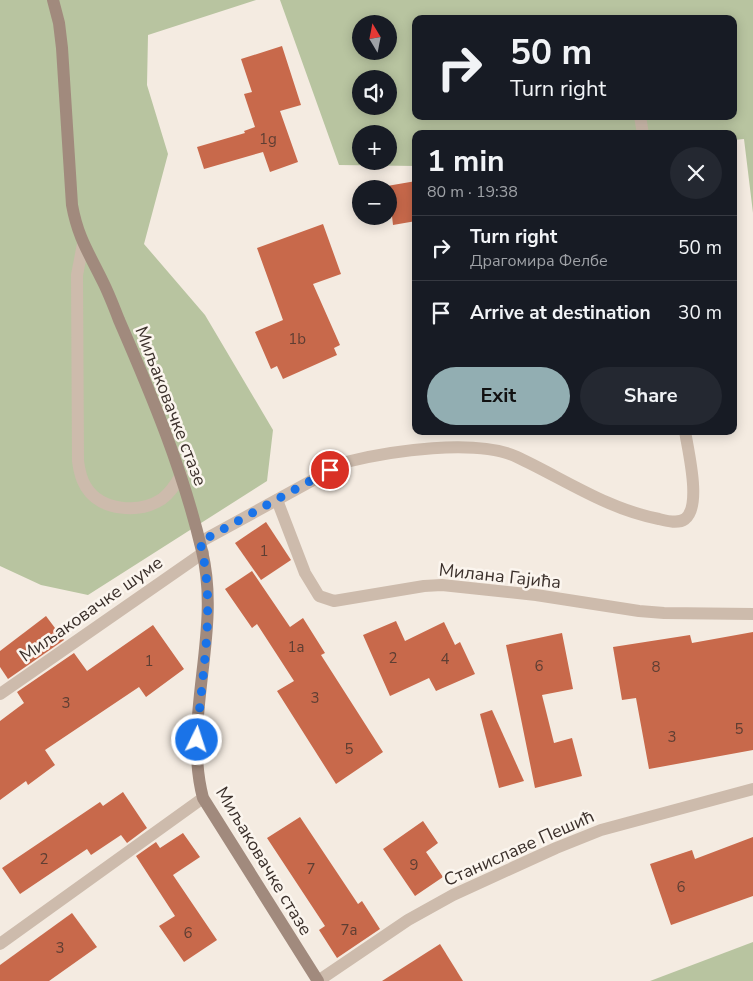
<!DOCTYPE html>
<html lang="en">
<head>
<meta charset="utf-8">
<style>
	:root { --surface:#171b24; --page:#242831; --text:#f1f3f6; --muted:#9ea1a6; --line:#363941; --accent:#92aeb2 }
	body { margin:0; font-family:"Nunito Sans",sans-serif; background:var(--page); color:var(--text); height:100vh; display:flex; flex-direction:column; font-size:19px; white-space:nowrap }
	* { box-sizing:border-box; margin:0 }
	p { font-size:16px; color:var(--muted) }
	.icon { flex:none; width:28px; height:28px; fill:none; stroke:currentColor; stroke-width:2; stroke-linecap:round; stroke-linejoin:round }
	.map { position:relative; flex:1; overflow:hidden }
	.details { position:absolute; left:412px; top:130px; width:325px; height:305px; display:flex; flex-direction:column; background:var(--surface); border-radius:10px; box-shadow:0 2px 12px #0003 }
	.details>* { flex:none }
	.hud { position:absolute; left:412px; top:15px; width:325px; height:105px; border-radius:10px; box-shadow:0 2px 12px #0003; background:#171b24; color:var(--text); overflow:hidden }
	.needle { width:32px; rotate:350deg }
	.buttons { position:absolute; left:352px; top:15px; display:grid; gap:10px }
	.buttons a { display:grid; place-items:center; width:45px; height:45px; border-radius:50%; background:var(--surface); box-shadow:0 2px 12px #0003; font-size:25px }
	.pin { position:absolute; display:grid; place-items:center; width:42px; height:42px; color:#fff; margin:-21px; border:2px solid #fff; border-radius:50%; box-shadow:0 1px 5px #0007 }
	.me { position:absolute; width:55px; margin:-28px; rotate:4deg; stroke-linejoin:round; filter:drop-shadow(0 0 4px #0008) }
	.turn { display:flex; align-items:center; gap:18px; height:105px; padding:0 15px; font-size:22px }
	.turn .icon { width:65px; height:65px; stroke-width:2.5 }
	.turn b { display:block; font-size:35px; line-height:42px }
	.round { display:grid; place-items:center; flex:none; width:52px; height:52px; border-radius:26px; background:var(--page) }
	.head { display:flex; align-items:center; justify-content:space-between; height:85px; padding:0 15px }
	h1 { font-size:30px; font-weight:700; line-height:38px }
	.button { display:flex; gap:10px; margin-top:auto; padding:10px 15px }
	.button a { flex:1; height:58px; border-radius:30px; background:var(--accent); color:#111; font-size:20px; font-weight:700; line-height:58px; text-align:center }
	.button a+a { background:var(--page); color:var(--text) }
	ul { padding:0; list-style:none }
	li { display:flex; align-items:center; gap:15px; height:65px; padding:0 15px; border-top:1px solid var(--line) }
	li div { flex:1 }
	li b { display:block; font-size:19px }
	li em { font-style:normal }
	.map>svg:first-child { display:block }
	.green { fill:#b8c4a0; fill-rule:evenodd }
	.building { fill:#c8694b }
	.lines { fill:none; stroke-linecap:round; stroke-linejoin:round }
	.lane { stroke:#cdbbac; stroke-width:12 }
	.street { stroke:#cdbbac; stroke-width:12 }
	.secondary { stroke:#a18a7d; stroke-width:12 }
	.route { stroke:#1a73e8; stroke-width:9; stroke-dasharray:0 16.2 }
	.labels { text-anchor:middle; stroke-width:5; stroke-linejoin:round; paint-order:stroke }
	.number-label { font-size:15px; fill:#5e3e33 }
	.street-label { font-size:18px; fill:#3b302b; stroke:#fbf5ee }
</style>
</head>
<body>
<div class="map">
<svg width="753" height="981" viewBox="0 0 753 981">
	<rect width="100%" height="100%" fill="#f4ebe1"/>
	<!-- green -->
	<g class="green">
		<path d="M0,0H256L148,35L147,85L168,154L144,244L205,315L273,430L267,481L88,595L41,585L0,566Z"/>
		<path d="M280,0H753V213L744,139L734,140V134H416V166L339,165ZM416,19H734V116H416ZM361,24H389V51H361ZM361,79H389V106H361ZM361,134H389V161H361Z"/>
		<path d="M753,942V981H650Z"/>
	</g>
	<!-- building -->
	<g class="building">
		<path d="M282,46L301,105L280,111L298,162L270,172L263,152L204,169L197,147L245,133L244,131L255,127L244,94L252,92L241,59Z"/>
		<path d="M416,181V221L393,225L389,189H387V186Z"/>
		<path d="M323,224L341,274L313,284L340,345L334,348L337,355L283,379L277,366L271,369L255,332L283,320L257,248Z"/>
		<path d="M266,522L291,560L261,580L235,543Z"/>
		<path d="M252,571L290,627L303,618L325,653L321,655L383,752L336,784L277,691L294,681L257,624L252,628L225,589Z"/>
		<path d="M46,616L64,640L8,679L0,667V651Z"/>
		<path d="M396,621L405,641L444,622L455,645L460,642L475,674L436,691L429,678L390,696L363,635Z"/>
		<path d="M153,625L184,669L146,697L139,687L45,750L55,765L28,785L26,781L0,800V721L24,703L17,692L74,653L87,671Z"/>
		<path d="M753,632V750L649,769L636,698L622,700L613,647L690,635L692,643Z"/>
		<path d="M562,633L573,689L542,695L554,743L572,738L582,776L535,788L506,645Z"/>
		<path d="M492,710L524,781L499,788L480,714Z"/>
		<path d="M123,792L147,828L127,843L121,835L91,855L87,849L20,894L2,868L100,802L103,806Z"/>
		<path d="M300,817L358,904L362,901L380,929L337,958L319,930L325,926L267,838Z"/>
		<path d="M423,821L438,843L426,852L443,877L415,896L383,849Z"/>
		<path d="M183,833L200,857L173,875L217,940L184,962L159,926L175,916L136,856L156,842L160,848Z"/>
		<path d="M753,837V896L671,925L650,864L692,850L695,859Z"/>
		<path d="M72,913L97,947L49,981H0V965Z"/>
		<path d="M440,944L463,981H382Z"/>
	</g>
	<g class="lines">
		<!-- lane -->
		<path class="lane" d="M83,244L77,275L78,461C79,469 81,479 86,487C101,511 139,514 162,499C170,493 176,484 181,475"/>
		<!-- street -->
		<g class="street">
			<path d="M640,116L643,134"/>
			<path d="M277,500L305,573L319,596L334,601L424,586L442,585L536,595L639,611L664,613L753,614"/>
			<path d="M200,542L346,462C390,451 476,438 517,457C564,479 607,509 659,519C667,521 678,524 685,519C702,506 688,451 685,431"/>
			<path d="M0,694L203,553"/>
			<path d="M0,944L203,798"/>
			<path d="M318,981L408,920L453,895L556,848L601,830L753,789"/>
		</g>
		<!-- secondary -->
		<path class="secondary" d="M53,0L59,23L62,48L72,205C78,238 89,253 103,282C109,294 114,307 119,320C152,396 183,470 202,551C222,632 182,718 203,798L318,981"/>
	</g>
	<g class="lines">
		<!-- route -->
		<path class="route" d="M197,740C201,675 217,606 200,542L330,470"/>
	</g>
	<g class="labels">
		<!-- number labels -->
		<g class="number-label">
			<text x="268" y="144">1g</text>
			<text x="297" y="344">1b</text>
			<text x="264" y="556">1</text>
			<text x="296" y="652">1a</text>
			<text x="393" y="663">2</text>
			<text x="445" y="664">4</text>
			<text x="149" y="666">1</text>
			<text x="539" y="671">6</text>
			<text x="656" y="672">8</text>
			<text x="315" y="703">3</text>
			<text x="66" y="708">3</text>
			<text x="739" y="734">5</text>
			<text x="672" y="742">3</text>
			<text x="349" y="754">5</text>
			<text x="44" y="864">2</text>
			<text x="414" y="870">9</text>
			<text x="311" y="874">7</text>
			<text x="681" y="892">6</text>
			<text x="349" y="935">7a</text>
			<text x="188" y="938">6</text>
			<text x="60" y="953">3</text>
		</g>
		<!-- street labels -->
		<g class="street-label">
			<text transform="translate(171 406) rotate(69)" y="6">Миљаковачке стазе</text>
			<text transform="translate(500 576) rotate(6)" y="6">Милана Гајића</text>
			<text transform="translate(91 609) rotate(-35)" y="6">Миљаковачке шуме</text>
			<text transform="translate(519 848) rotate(-24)" y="6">Станиславе Пешић</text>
			<text transform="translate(264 861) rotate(59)" y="6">Миљаковачке стазе</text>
		</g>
	</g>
</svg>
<div class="buttons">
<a><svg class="needle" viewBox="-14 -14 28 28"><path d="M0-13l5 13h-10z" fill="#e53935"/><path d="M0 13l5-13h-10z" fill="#9ea1a6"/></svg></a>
<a><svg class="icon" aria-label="sound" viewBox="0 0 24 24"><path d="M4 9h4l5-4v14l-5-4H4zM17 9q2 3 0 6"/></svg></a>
<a>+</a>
<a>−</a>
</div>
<div class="pin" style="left:330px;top:470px;background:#d93025"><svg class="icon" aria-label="arrive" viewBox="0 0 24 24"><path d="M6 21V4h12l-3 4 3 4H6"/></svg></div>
<svg class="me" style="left:197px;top:740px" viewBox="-20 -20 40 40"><circle r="17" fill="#1a73e8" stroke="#fff" stroke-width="3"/><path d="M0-11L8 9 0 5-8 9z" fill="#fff"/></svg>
<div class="hud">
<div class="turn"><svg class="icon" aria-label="right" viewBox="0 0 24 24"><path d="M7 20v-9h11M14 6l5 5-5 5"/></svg><div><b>50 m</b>Turn right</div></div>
</div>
<section class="details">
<div class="head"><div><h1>1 min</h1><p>80 m · 19:38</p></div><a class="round"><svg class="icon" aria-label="close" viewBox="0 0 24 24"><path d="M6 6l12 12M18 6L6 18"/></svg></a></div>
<ul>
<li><svg class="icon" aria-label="right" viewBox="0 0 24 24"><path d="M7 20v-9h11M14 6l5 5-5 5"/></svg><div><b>Turn right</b><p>Драгомира Фелбе</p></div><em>50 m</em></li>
<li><svg class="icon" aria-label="arrive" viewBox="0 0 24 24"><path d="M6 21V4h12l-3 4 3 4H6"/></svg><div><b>Arrive at destination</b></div><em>30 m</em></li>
</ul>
<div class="button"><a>Exit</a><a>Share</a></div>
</section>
</div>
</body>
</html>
